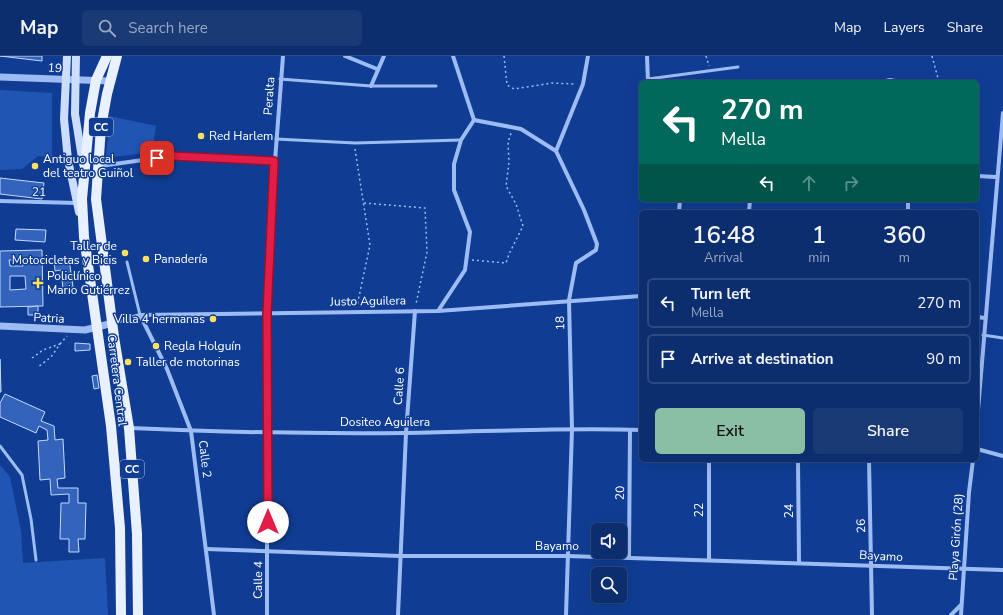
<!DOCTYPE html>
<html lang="en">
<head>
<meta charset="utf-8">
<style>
	:root { --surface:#0c2e6e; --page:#1a3a76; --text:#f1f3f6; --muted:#9aa8c2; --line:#2c4a81; --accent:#8abfa5 }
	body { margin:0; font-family:"Nunito Sans",sans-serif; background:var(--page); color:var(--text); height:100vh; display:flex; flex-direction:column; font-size:15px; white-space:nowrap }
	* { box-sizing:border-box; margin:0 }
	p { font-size:13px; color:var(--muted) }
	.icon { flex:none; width:22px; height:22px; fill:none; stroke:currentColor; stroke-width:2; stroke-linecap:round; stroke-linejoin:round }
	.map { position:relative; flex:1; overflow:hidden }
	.sheet { position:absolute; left:639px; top:154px; width:340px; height:252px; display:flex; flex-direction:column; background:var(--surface); border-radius:6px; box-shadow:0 4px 16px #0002,0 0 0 1px var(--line) }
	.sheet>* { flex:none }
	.top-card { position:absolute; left:639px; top:24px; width:340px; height:122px; border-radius:6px; box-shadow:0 4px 16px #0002,0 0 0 1px var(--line); background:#00695c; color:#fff; overflow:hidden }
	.fabs { position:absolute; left:591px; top:467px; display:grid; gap:8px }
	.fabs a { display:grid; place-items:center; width:36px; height:36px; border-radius:6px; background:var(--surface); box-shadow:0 4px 16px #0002,0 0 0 1px var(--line); font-size:20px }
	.pin { position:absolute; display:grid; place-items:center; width:34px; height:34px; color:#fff; margin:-17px; border-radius:8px; box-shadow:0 2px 6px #0006 }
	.me { position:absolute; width:44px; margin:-22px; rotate:0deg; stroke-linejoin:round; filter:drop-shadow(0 0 3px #0008) }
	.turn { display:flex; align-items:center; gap:14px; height:84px; padding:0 16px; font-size:18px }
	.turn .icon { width:52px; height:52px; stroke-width:2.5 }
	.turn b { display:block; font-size:28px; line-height:34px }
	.lanes { display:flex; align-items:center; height:38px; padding:0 16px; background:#0003; justify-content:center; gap:20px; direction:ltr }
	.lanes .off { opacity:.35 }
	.eta { display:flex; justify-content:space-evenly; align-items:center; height:68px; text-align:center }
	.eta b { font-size:24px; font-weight:600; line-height:28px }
	.primary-button { display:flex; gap:8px; margin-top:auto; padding:8px 16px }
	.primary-button a { flex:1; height:46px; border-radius:6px; background:var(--accent); color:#111; font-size:16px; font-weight:600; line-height:46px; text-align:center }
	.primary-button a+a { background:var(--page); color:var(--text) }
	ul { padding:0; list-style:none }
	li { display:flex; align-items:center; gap:12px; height:50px; margin:0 8px 6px; padding:0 8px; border:2px solid var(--line); border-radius:6px }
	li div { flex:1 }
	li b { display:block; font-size:15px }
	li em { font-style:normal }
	header { display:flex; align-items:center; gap:24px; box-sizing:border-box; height:56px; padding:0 20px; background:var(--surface); border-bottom:1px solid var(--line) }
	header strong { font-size:19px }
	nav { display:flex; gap:22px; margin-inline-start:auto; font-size:14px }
	.search { width:280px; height:36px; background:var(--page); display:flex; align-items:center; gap:10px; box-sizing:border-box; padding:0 14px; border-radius:6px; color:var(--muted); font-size:15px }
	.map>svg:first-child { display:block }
	.green { fill:#2155b3 }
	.building { fill:#3463bb; stroke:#c4d9fe; fill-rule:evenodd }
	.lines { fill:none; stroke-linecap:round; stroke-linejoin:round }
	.path { stroke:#9dbcf3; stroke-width:1.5; stroke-dasharray:2 3; stroke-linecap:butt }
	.service { stroke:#9dbcf3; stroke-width:3 }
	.minor { stroke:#9dbcf3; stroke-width:4 }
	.tertiary { stroke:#9dbcf3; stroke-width:7 }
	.secondary { stroke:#ccddfd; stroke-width:8 }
	.primary { stroke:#e9f0ff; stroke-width:10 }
	.route-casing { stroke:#92132f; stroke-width:10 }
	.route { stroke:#e11d48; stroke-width:7 }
	.poi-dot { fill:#ffe05f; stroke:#103d93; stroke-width:1.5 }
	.labels { text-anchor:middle; stroke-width:3; stroke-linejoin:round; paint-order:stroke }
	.shield { fill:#103d93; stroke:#b7c5df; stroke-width:1 }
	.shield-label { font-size:11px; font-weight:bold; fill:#fff }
	.street-label { font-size:12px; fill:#fff; stroke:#103d93 }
	.poi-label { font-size:12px; fill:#fff; stroke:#103d93; text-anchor:start }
</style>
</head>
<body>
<header>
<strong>Map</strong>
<div class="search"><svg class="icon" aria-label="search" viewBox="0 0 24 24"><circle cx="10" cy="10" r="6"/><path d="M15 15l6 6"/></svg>Search here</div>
<nav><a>Map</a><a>Layers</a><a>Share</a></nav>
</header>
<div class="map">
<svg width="1003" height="559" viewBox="0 0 1003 559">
	<rect width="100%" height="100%" fill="#103d93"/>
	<!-- green -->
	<g class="green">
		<path d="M0,34L52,37V102L38,100L22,113L0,114Z"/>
		<path d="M110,60L156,70L152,96L106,102Z"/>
		<path d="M0,409L10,421L21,475L23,507L105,502L108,559H0Z"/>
	</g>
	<!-- building -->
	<g class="building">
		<path d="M0,0H42V5Z"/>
		<path d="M0,122L44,127L42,143L0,138Z"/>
		<path d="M16,173L46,174L45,186L15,184Z"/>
		<path d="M42,194L43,250L0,251V195ZM9,204H23V210H10ZM10,220H25L26,233L10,234Z"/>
		<path d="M69,203L73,231L63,233L61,214L55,215L54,205Z"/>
		<path d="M38,250V259H28V251Z"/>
		<path d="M75,287L90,288V294L75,295Z"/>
		<path d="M0,303L1,336H0Z"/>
		<path d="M97,319L99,332L94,333L92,320Z"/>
		<path d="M5,338L45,356L41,365L54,370L55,384L63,383L65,422L57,423L58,432H78V447H86L85,483H78L79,496H69V483H60L61,447H69V438L51,439L50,423L40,424L38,385L48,384L47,374L39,370L36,377L0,361V347Z"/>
	</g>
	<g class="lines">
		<!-- path -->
		<g class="path">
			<path d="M504,0L507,29L514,33L552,27L576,28"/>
			<path d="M706,0L709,10"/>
			<path d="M932,0L939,26"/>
			<path d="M906,25L939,26"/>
			<path d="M355,93L370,189L357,250"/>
			<path d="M364,147L425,152L427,196L416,248"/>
			<path d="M472,204L506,207L509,198L523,170L516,148L506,130L509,106L508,86L511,77"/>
			<path d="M60,288L67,280"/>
			<path d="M32,302L43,294L60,288L51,301L38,311"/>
		</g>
		<!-- service -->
		<g class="service">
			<path d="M280,23L371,30H436"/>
			<path d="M648,23L738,11"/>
			<path d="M276,83L355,87L461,84"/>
			<path d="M127,206L140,259"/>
			<path d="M983,279L1003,282"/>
			<path d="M0,390L22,419L31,463L36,504"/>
		</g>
		<!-- minor -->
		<g class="minor">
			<path d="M345,0L377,13"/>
			<path d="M453,0L474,64"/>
			<path d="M647,0L648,26"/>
			<path d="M882,26L890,24L900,26"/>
			<path d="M371,30L384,0"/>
			<path d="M474,64L521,73L556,95"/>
			<path d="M100,110L172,100L275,105"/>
			<path d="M977,120L996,121"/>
			<path d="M0,145L77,147"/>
			<path d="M679,156L680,144"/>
			<path d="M749,156L750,144"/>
			<path d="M908,156V144"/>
			<path d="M438,255L465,214L470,176L454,134V108L461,84L474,64"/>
			<path d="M140,259L167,313L191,375L214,559"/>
			<path d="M977,261L985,262"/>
			<path d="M113,267L140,259L438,255L641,240"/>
			<path d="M977,366L1003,57"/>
			<path d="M130,372C221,376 313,378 405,377C484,376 562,371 641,374"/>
			<path d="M977,393L1003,400"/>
			<path d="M709,404V503"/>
			<path d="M798,404L799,506"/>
			<path d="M869,404L872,559"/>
			<path d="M206,493L400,500H567L1003,514"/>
			<path d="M629,501L630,374"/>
			<path d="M267,559V258L275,105L283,0"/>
			<path d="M398,559L406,377L415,255"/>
			<path d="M566,559L572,373L569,244L576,207L596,194L597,188L584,154L556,95L583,28L588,0"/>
			<path d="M951,559L961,549"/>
			<path d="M961,559L969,436L973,404"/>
		</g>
		<!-- tertiary -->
		<g class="tertiary">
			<path d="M0,21L110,25"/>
			<path d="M0,270L85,274L113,267"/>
		</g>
		<!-- secondary -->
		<g class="secondary">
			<path d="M67,0L64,63L68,104L79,156"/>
			<path d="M76,0L75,58L83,108"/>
		</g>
		<!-- primary -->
		<g class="primary">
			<path d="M107,0L96,24L90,57L82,143L84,181L111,370L120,472L121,559"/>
			<path d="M117,0L107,38L101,71L96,143L114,281L129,372L137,478L138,559"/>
		</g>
	</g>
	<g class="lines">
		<!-- route casing -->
		<g class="route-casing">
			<path id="route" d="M157,102L172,100L274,105L267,258L268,466"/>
		</g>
		<!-- route -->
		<use href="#route" class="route"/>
	</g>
	<!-- markers -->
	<g class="poi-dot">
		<circle cx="201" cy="80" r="4"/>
		<circle cx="35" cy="110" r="4"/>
		<circle cx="125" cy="197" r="4"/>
		<circle cx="146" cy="203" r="4"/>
		<path d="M36 221h4v4h4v4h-4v4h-4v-4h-4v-4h4z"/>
		<circle cx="213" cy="263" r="4"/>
		<circle cx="156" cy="290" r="4"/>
		<circle cx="128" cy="306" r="4"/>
	</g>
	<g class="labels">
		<!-- shield labels -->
		<g class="shield">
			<rect x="89" y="62" width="24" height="18" rx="3"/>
			<rect x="120" y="404" width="24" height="18" rx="3"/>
		</g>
		<g class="shield-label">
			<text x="101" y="75">CC</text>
			<text x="132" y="417">CC</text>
		</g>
		<!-- street labels -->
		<g class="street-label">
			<text transform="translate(55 12) rotate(3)" y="4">19</text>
			<text transform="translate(269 40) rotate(-86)" y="4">Peralta</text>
			<text transform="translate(39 136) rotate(1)" y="4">21</text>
			<text transform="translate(368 245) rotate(-1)" y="4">Justo Aguilera</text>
			<text transform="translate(49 262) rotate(3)" y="4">Patria</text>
			<text transform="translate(560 267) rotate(-91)" y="4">18</text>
			<text transform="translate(117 324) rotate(83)" y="4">Carretera Central</text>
			<text transform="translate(399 330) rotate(-86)" y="4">Calle 6</text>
			<text x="385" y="370">Dositeo Aguilera</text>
			<text transform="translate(205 403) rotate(83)" y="4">Calle 2</text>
			<text transform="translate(620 437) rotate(-89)" y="4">20</text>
			<text transform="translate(699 454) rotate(-90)" y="4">22</text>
			<text transform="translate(789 455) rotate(-90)" y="4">24</text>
			<text transform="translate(861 470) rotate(-92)" y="4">26</text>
			<text transform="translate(956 481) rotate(-86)" y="4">Playa Girón (28)</text>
			<text x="557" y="494">Bayamo</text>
			<text transform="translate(881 500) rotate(3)" y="4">Bayamo</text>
			<text transform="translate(258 524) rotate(-89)" y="4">Calle 4</text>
		</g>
		<!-- poi labels -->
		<g class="poi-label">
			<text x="209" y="84">Red Harlem</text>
			<text x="43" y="107">Antiguo local<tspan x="43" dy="14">del teatro Guiñol</tspan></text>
			<text x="117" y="194" text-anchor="end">Taller de<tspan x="117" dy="14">Motocicletas y Bicis</tspan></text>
			<text x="154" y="207">Panadería</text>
			<text x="47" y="224">Policlínico<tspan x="47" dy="14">Mario Gutiérrez</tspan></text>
			<text x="205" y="267" text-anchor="end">Villa 4 hermanas</text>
			<text x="164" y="294">Regla Holguín</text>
			<text x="136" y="310">Taller de motorinas</text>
		</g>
	</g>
</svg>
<div class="fabs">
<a><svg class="icon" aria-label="sound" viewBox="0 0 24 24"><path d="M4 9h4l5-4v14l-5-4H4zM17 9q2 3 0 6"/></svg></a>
<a><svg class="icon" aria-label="search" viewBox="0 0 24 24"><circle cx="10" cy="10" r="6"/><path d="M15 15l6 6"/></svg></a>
</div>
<div class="pin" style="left:157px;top:102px;background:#d93025"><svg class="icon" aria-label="arrive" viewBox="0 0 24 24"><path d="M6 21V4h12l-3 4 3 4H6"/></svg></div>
<svg class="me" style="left:268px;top:466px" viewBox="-20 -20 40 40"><circle r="19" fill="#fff"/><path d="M0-13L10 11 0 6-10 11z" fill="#e11d48"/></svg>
<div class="top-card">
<div class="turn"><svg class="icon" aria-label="left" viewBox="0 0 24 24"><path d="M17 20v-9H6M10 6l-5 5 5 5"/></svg><div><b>270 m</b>Mella</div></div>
<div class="lanes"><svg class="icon" aria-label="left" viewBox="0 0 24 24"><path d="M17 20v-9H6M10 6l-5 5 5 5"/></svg><svg class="icon off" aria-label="ahead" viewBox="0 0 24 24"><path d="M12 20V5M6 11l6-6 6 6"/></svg><svg class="icon off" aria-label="right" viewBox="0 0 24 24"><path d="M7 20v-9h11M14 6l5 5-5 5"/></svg></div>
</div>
<section class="sheet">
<div class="eta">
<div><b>16:48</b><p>Arrival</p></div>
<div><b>1</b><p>min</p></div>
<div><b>360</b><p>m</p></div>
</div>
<ul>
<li><svg class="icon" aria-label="left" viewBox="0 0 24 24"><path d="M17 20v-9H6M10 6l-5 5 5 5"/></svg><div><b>Turn left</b><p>Mella</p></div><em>270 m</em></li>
<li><svg class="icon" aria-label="arrive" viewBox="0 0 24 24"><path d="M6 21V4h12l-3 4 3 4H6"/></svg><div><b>Arrive at destination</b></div><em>90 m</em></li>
</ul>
<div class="primary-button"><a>Exit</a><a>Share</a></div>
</section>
</div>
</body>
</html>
